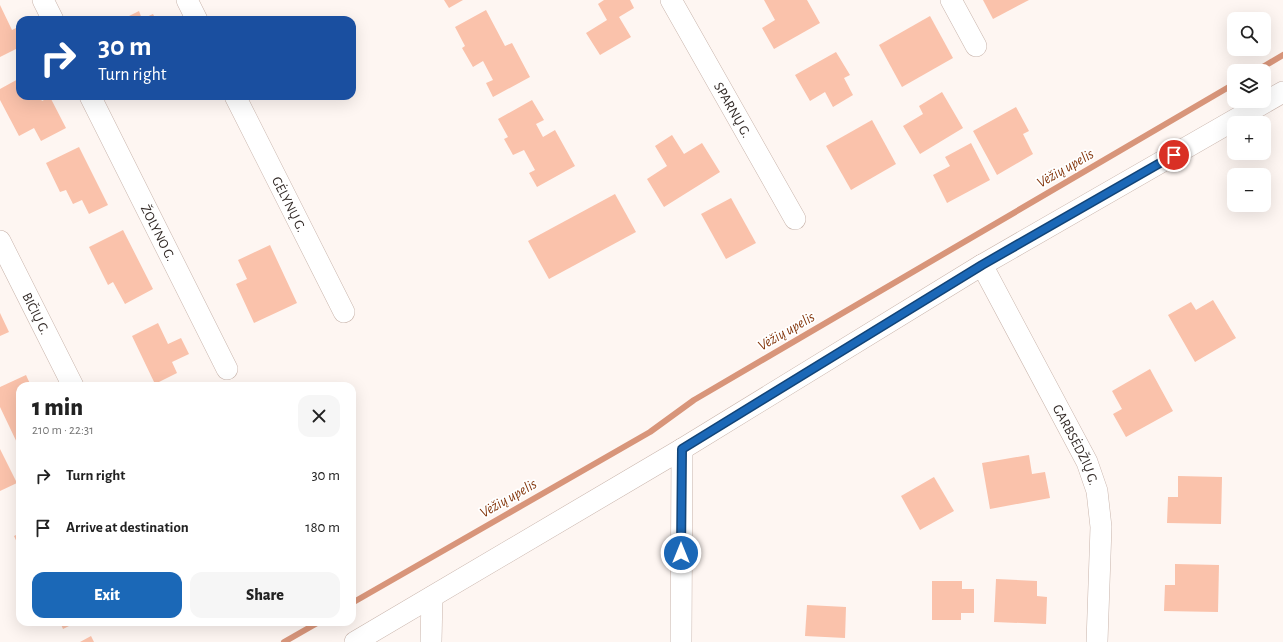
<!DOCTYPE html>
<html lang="en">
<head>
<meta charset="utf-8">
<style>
	:root { --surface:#fff; --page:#f6f6f6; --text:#222; --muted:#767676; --accent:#1b68b7 }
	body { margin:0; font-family:"Alegreya Sans",sans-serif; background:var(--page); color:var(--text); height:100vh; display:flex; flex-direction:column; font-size:15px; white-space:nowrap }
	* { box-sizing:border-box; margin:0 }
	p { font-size:13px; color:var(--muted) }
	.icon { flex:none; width:22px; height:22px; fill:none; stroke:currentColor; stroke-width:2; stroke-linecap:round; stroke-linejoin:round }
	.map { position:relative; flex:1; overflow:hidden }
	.side { position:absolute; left:16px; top:382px; width:340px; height:244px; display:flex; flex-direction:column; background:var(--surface); border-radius:12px; box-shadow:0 4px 16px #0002 }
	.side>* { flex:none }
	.banner { position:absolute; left:16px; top:16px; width:340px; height:84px; border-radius:12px; box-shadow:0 4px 16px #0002; background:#1a4fa0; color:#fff; overflow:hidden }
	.controls { position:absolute; left:1227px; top:12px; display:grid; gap:8px }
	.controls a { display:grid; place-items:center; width:44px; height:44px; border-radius:8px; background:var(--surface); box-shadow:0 4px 16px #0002; font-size:20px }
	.pin { position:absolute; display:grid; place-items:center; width:34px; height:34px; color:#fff; margin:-17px; border:2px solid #fff; border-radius:50%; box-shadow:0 1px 4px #0007 }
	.me { position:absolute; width:44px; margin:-22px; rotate:0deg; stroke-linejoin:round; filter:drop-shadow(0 0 3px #0008) }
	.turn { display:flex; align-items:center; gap:14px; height:84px; padding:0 16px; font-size:18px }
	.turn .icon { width:52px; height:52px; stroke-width:2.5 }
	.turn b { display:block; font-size:28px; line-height:34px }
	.round { display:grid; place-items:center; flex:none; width:42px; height:42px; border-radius:12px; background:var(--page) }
	.summary { display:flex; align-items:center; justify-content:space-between; height:68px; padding:0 16px }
	h1 { font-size:24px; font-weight:800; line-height:30px }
	.action { display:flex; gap:8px; margin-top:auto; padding:8px 16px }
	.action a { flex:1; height:46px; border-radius:12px; background:var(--accent); color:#fff; font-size:16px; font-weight:800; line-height:46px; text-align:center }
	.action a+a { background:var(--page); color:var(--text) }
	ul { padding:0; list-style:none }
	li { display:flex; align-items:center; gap:12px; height:52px; padding:0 16px }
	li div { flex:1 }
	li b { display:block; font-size:15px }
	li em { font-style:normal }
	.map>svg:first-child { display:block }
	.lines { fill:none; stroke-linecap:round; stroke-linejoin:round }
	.stream { stroke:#d8957a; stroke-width:6 }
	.building { fill:#fac2ab }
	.minor-casing { stroke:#c9b5ac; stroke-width:22 }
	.minor { stroke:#fff; stroke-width:21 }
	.route-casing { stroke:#124477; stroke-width:10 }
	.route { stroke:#1b68b7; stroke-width:7 }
	.labels { text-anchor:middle; stroke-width:3.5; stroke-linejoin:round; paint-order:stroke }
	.street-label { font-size:14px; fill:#332b28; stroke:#fff }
	.water-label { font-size:15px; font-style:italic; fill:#833409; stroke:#fff }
</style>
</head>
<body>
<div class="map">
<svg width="1283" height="642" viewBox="0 0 1283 642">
	<rect width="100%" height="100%" fill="#fef6f2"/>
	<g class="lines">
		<!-- stream -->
		<g class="stream">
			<path d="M1256,71L1283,55"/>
			<path d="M352,603L650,432L694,400L1234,84"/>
			<path d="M284,642L319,622"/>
		</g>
	</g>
	<!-- building -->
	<g class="building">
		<path d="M444,0H463L449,8Z"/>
		<path d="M604,0H630L634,8L619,17L631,37L600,55L586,33L607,20L598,4Z"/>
		<path d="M764,0H807L820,23L774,49L762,28L775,20Z"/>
		<path d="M983,0H1029L993,19Z"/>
		<path d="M0,5L12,30L18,27L20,30V47L0,57Z"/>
		<path d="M486,10L505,46L512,43L530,77L493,97L486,83L493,80L483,61L473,67L462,48L465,46L455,27Z"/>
		<path d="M139,11L142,19L153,14L156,20H121Z"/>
		<path d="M930,16L953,58L902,87L879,45Z"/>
		<path d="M836,52L850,75L844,78L853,95L833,107L825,92L810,101L795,75Z"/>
		<path d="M20,78V96H39L42,101L50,97L66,128L41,141L34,128L19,136L0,100V89Z"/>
		<path d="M942,92L963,128L920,154L903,126L923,114L919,106Z"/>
		<path d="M532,100L544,120L536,124L543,137L555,130L575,166L537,187L529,173L535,170L524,150L513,155L504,139L508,137L498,119Z"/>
		<path d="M1016,107L1029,131L1023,134L1033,154L997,175L973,131Z"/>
		<path d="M872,120L896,164L851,190L826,146Z"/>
		<path d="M672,135L684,154L702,143L720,172L664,207L647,179L667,166L655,146Z"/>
		<path d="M971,143L990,180L947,203L933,175L950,166L945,157Z"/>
		<path d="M79,147L108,205L89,214L82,200L73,204L66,190L60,192L46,163Z"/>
		<path d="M615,194L636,232L549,279L528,241Z"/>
		<path d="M731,198L756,243L726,259L701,214Z"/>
		<path d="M123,230L153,289L125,304L113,282L108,285L89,247Z"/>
		<path d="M270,245L297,303L254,323L236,284L247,279L238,260Z"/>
		<path d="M1213,300L1236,338L1195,362L1168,315L1191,302L1196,310Z"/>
		<path d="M0,313L9,332L0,336Z"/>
		<path d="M158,323L168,344L181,338L189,354L172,362L177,373L155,384L132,336Z"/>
		<path d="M1150,369L1173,411L1126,437L1113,414L1122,409L1112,391Z"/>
		<path d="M26,375L31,386H20V449L0,407V387Z"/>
		<path d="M0,449L17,483L0,491Z"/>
		<path d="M1029,455L1032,474L1045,472L1050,498L990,509L982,463Z"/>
		<path d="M1178,476L1222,477L1221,524L1167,523L1168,497H1178Z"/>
		<path d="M934,477L954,511L920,530L901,496Z"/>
		<path d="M20,533V549L14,536Z"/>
		<path d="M1175,564L1219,565L1218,612L1164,611L1165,585H1175Z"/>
		<path d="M996,579L1037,581V596L1047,597L1046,624L994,622Z"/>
		<path d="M932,581H962V589H974V613H961V620H932Z"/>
		<path d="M807,605L846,607L845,638L805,636Z"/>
		<path d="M60,622H77L63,629Z"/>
		<path d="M91,636L94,642H80Z"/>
	</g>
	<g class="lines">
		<!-- minor casing -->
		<g class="minor-casing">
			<g id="minor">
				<path d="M43,0L53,20"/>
				<path d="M187,0L197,20"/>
				<path id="s1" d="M671,0L795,219"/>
				<path d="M951,0L976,46"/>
				<path id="s2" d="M90,96L227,369"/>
				<path id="s3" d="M235,96L344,312"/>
				<path id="s4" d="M0,241L73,386"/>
				<path id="s5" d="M982,265L1087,462L1097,491L1101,527L1097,642"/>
				<path d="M355,642L682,449L982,265L1283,92"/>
				<path d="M431,642L432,597"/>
				<path d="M681,642L682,449"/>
			</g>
		</g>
		<!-- minor -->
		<use href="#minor" class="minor"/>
	</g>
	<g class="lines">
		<!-- route casing -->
		<g class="route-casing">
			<path id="route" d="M681,553L682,449L982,265L1174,155"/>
		</g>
		<!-- route -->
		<use href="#route" class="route"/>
	</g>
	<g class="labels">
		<!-- street labels -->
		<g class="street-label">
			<text dy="5" stroke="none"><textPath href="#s1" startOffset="126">SPARNŲ G.</textPath></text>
			<text dy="5" stroke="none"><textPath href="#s3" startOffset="121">GĖLYNŲ G.</textPath></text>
			<text dy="5" stroke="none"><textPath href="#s2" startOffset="153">ŽOLYNO G.</textPath></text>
			<text dy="5" stroke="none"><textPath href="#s4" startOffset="81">BIČIŲ G.</textPath></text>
			<text dy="5" stroke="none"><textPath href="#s5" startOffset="203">GARBSĖDŽIŲ G.</textPath></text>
		</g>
		<!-- water labels -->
		<g class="water-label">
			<text transform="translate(1065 168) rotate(-30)" y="5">Vėžių upelis</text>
			<text transform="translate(786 331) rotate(-30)" y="5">Vėžių upelis</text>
			<text transform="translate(508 498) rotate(-30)" y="5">Vėžių upelis</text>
		</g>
	</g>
</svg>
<div class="controls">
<a><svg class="icon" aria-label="search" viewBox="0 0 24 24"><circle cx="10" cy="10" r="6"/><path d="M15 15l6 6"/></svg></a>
<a><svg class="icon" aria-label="layers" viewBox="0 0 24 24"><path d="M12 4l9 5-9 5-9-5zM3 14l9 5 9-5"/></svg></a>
<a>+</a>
<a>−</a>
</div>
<div class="pin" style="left:1174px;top:155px;background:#d93025"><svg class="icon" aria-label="arrive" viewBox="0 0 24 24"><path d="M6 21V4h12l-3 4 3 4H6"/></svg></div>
<svg class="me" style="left:681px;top:553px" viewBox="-20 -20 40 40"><circle r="17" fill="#1b68b7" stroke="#fff" stroke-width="3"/><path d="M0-11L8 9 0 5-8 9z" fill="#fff"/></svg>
<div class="banner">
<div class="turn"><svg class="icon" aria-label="right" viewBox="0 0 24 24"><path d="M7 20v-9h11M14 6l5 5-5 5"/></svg><div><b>30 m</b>Turn right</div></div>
</div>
<section class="side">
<div class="summary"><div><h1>1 min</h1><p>210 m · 22:31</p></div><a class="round"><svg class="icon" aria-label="close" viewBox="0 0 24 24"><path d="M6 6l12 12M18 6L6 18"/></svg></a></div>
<ul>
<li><svg class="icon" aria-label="right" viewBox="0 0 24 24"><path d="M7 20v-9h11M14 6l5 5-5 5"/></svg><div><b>Turn right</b></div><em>30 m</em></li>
<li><svg class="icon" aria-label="arrive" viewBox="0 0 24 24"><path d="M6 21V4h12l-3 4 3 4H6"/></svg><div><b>Arrive at destination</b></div><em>180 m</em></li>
</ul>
<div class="action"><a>Exit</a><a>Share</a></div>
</section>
</div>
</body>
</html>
